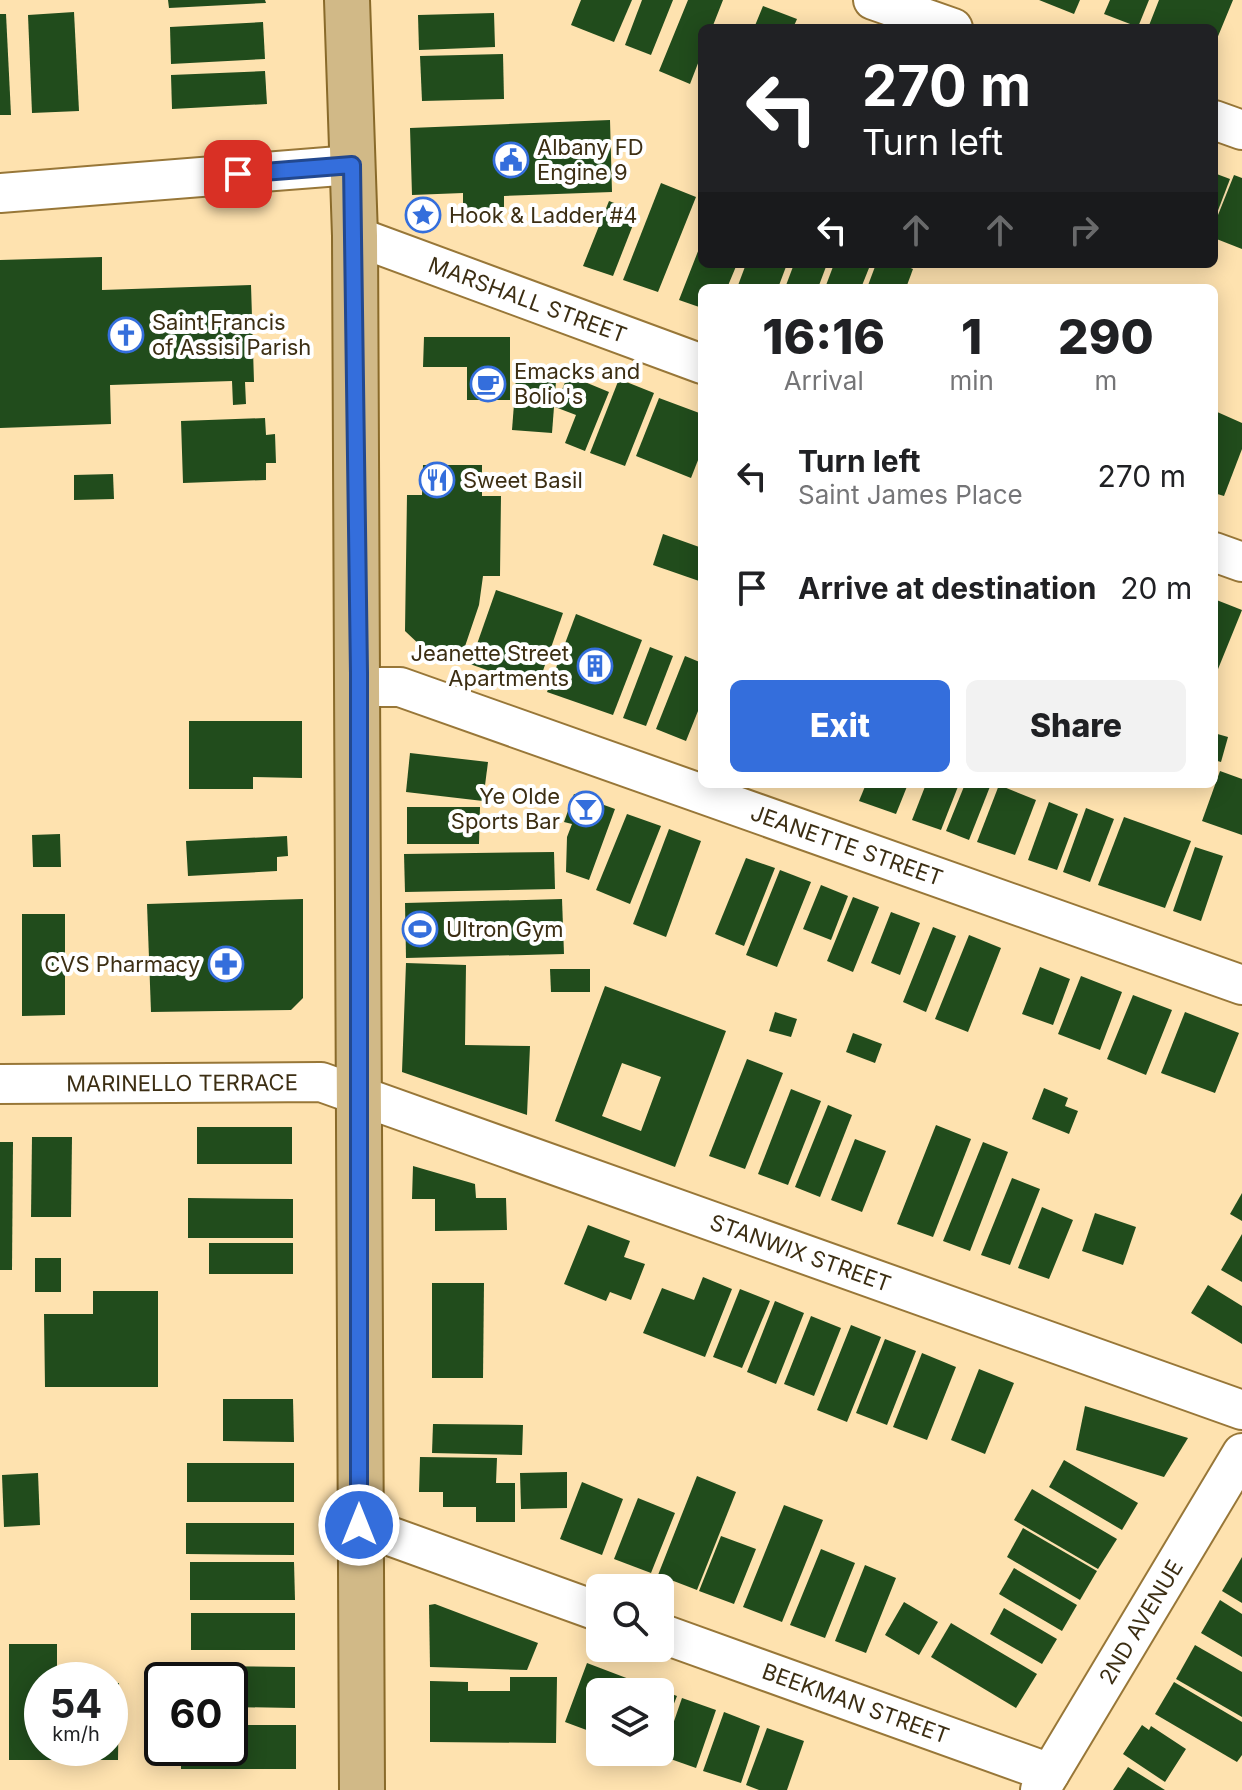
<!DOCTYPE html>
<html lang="en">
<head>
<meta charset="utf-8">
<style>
	:root { --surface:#fff; --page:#f2f2f2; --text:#202124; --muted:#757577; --accent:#346edc }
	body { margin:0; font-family:Inter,sans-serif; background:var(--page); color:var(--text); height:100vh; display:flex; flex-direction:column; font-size:30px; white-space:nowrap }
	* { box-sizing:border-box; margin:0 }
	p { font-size:26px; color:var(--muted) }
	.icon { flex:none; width:44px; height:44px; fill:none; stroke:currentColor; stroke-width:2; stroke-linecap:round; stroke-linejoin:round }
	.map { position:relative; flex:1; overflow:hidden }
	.side { position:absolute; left:698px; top:284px; width:520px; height:504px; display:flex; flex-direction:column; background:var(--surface); border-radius:12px; box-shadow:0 4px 20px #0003 }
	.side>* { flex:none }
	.hud { position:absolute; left:698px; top:24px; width:520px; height:244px; border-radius:12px; box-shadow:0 4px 20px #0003; background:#202124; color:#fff; overflow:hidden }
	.fabs { position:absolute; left:586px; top:1574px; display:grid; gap:16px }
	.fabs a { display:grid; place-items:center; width:88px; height:88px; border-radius:12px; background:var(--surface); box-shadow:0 4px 20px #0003; font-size:40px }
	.speed { position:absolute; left:24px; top:1662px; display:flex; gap:16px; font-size:40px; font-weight:700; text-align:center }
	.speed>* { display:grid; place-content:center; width:104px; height:104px; border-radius:50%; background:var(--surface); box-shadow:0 4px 20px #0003; line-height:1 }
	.speed small { font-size:20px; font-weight:400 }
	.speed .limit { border:4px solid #111; border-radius:12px; background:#fff; color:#111 }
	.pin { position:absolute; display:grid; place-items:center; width:68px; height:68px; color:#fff; margin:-34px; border-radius:16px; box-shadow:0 4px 12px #0006 }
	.me { position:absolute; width:88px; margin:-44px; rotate:0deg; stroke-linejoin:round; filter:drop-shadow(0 0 6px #0008) }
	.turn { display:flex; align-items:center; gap:28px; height:168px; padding:0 32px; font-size:36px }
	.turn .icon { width:104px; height:104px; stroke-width:2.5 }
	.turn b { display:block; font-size:56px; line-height:68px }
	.lanes { display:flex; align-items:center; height:76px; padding:0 32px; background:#0003; justify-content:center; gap:40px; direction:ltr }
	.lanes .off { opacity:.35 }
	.eta { display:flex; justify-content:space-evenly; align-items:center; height:136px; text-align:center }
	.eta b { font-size:48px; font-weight:800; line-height:56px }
	.action { display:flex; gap:16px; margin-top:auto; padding:16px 32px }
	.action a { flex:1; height:92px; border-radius:12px; background:var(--accent); color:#fff; font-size:32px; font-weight:800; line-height:92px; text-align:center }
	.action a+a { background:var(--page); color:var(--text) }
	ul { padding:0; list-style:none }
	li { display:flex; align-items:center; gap:24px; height:112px; padding:0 32px }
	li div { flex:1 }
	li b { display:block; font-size:30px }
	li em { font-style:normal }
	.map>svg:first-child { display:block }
	.building { fill:#214c1c; fill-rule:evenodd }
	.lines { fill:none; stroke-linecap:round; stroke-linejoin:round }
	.minor-casing { stroke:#987738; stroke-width:42 }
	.major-casing { stroke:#896a2a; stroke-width:48 }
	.minor { stroke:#fff; stroke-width:38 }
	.major { stroke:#d1b987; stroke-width:44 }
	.route-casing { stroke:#22488f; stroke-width:20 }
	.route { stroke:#346edc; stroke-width:14 }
	.labels { text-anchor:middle; stroke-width:8; stroke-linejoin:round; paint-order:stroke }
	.poi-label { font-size:22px; fill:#3c2e13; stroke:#fff; text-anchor:start }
	.street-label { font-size:22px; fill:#3c2e13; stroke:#fff }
</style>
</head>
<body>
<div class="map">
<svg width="1242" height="1790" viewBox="0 0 1242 1790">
	<rect width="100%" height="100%" fill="#fee2af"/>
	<!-- building -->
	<g class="building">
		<path d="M168,0H265L266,3L169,8Z"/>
		<path d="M581,0H632L614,42L571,25Z"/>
		<path d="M642,0H673L651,55L625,45Z"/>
		<path d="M688,0H723L712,28H702V53L690,84L659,71Z"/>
		<path d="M1039,0H1080L1074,14Z"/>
		<path d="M1110,0H1149L1138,27L1104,14Z"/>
		<path d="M1159,0H1233L1214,46V28H1148Z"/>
		<path d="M763,6L797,19L793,28H754Z"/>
		<path d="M74,12L79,111L32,113L28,15Z"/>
		<path d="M494,13L495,47L419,50L418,15Z"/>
		<path d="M0,14H6L11,115H0Z"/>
		<path d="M263,22L265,59L171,64L170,27Z"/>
		<path d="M503,54L504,99L422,101L420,56Z"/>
		<path d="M265,71L267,104L172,109L171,75Z"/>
		<path d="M610,120L612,192L504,196V209L463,210V193L412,195L410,128Z"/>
		<path d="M1214,173L1230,179L1214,221Z"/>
		<path d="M1234,175L1242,178V249L1214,238V225Z"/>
		<path d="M661,183L696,197L658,292L623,280Z"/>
		<path d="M609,201L638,212L613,276L583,266Z"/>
		<path d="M702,241V264H737L727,288H702V308L679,300Z"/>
		<path d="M102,257V290L251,285L254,382H245L246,404L233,405L232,381L110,385L111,424L0,428V260Z"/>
		<path d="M746,264H787L778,288H737Z"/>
		<path d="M794,264H827L818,288H785Z"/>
		<path d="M834,264H858L869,268L861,288H825Z"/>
		<path d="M876,264H901L913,269L906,288H867Z"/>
		<path d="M424,337H510V400H467V367H423Z"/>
		<path d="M568,375L609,392L585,451L565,443L576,415L555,407Z"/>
		<path d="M516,378L556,381L552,433L512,430Z"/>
		<path d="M619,379L654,393L625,466L590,453Z"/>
		<path d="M659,398L702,414V450L691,478L636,456Z"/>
		<path d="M1215,411L1242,423V449L1224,496L1214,493Z"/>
		<path d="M265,418L266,435L275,434L276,463H266V480L183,483L181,421Z"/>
		<path d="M423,465H482V496H501L500,576H483L479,605L460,661L422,647L405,631L407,495H422Z"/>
		<path d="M113,474L114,499L74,500V475Z"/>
		<path d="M663,534L702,548V582L653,565Z"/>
		<path d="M496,590L563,613L537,688L470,664Z"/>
		<path d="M1214,599L1242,610L1214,679Z"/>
		<path d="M576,614L642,640L613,715L547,692Z"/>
		<path d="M650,647L673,656L646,726L623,718Z"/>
		<path d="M685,656L702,663V701L686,741L656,729Z"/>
		<path d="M189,721H302V778L253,777V789H189Z"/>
		<path d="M1214,733L1228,737L1221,762L1214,760Z"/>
		<path d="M410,753L488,762L483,801L406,792Z"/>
		<path d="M1220,771L1242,779V835L1202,821Z"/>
		<path d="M866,784H908L896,814L859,801Z"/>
		<path d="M926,784H959L941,830L912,820Z"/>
		<path d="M965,784H991L969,840L946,831Z"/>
		<path d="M999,785L1036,800L1015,855L977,842Z"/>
		<path d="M574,794L615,809L589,880L566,872L567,837L572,824L564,822Z"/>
		<path d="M1049,802L1078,814L1057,870L1028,860Z"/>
		<path d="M407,807H480L479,844H407Z"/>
		<path d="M1086,808L1114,819L1090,882L1063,872Z"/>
		<path d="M627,814L661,826L630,904L596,890Z"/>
		<path d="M1124,817L1191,841L1165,908L1098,885Z"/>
		<path d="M669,829L701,841L666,937L633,924Z"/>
		<path d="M60,834L61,867H33L32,835Z"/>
		<path d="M287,836L288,856L277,857V871L188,876L186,841Z"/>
		<path d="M1195,847L1223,856L1201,921L1173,911Z"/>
		<path d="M554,852L555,889L405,892L404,854Z"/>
		<path d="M746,858L775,868L744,946L715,934Z"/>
		<path d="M780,870L811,882L777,967L746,955Z"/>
		<path d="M821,885L848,896L831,940L803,929Z"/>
		<path d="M853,897L879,907L853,972L827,961Z"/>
		<path d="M303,899V998L291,1010L151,1012L147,904Z"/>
		<path d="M562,899L564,954L406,958L405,903Z"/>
		<path d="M891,912L920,923L900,975L871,963Z"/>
		<path d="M22,914H65V1015L22,1016Z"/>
		<path d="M933,927L956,936L926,1012L903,1002Z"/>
		<path d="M969,935L1001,948L968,1032L935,1019Z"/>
		<path d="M406,963L466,965L465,1045L530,1046L527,1115L402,1072Z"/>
		<path d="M1040,967L1070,979L1053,1025L1022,1014Z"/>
		<path d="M550,969H590V992H551Z"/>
		<path d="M1081,976L1122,992L1100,1050L1058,1034Z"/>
		<path d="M605,986L726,1031L675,1167L555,1121ZM622,1063L661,1077L641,1131L602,1116Z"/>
		<path d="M1133,995L1172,1010L1146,1075L1107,1059Z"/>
		<path d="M775,1012L797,1019L791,1037L769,1031Z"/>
		<path d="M1185,1012L1239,1033L1215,1093L1161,1073Z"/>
		<path d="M853,1033L882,1044L875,1063L846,1052Z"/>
		<path d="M747,1059L783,1073L745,1169L709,1156Z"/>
		<path d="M1044,1088L1068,1098L1065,1106L1078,1111L1069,1134L1032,1119Z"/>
		<path d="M791,1089L821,1101L788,1185L758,1174Z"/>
		<path d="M828,1105L852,1115L820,1197L795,1187Z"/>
		<path d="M936,1125L971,1139L933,1237L897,1224Z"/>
		<rect x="197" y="1127" width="95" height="37"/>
		<path d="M32,1137H72L71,1217H31Z"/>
		<path d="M855,1139L886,1151L862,1212L831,1200Z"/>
		<path d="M0,1142H13L12,1270H0Z"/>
		<path d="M983,1142L1008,1152L970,1251L943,1241Z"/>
		<path d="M413,1166L475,1184L476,1198H506L507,1230L435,1231V1199H412Z"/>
		<path d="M1012,1178L1040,1189L1010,1265L981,1255Z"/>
		<path d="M1242,1193V1221L1230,1214Z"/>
		<path d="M188,1198L293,1199V1238H188Z"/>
		<path d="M1042,1207L1073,1220L1049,1279L1018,1268Z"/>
		<path d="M1095,1213L1136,1227L1123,1265L1082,1251Z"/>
		<path d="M588,1225L630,1241L624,1257L645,1264L631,1300L610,1292L606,1301L564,1284Z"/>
		<path d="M1242,1234V1282L1221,1270Z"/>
		<rect x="209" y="1243" width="84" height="31"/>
		<rect x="35" y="1258" width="26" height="34"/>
		<path d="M703,1277L732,1289L705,1357L643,1333L662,1288L694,1300Z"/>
		<path d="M432,1283H484L483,1378H432Z"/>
		<path d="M1208,1285L1242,1306V1344L1191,1313Z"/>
		<path d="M740,1289L770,1301L742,1368L713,1357Z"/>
		<path d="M93,1291H158V1387H45L44,1314H93Z"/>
		<path d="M775,1301L804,1313L776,1384L747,1372Z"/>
		<path d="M811,1316L841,1328L814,1396L784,1384Z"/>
		<path d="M851,1325L881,1337L847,1422L817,1410Z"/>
		<path d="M885,1339L916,1351L887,1425L856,1413Z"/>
		<path d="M922,1353L956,1367L927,1440L893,1427Z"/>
		<path d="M979,1369L1014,1383L985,1454L951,1440Z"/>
		<path d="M223,1399H293L294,1442L223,1441Z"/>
		<path d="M1085,1406L1188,1438L1164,1477L1076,1450Z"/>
		<path d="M433,1424L523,1425L522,1455L432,1453Z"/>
		<path d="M420,1457L497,1458L496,1483H515V1522H476V1507H443V1492H419Z"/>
		<path d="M1064,1460L1138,1503L1122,1530L1049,1487Z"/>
		<rect x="187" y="1463" width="107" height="39"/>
		<path d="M567,1472V1508L521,1509L520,1473Z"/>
		<path d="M38,1473L40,1525L4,1527L2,1475Z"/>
		<path d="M697,1476L736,1492L697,1590L658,1575Z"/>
		<path d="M582,1482L623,1499L602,1555L560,1539Z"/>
		<path d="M1032,1489L1117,1539L1098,1569L1014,1520Z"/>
		<path d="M638,1498L675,1513L651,1573L614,1559Z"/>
		<path d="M784,1505L823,1520L782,1622L743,1607Z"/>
		<path d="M186,1523H294V1555L186,1554Z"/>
		<path d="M1023,1528L1097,1571L1080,1600L1007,1557Z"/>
		<path d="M721,1536L756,1549L734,1604L699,1591Z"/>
		<path d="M821,1549L855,1563L825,1638L790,1625Z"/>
		<path d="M1242,1557V1603L1222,1591Z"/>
		<path d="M190,1562H294L295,1600H190Z"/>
		<path d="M865,1565L896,1578L866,1653L835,1641Z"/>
		<path d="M1014,1568L1077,1605L1062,1631L999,1594Z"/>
		<path d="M1220,1600L1242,1614V1657L1201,1633Z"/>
		<path d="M904,1602L938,1622L919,1655L885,1635Z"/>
		<path d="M435,1604L538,1643L527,1670L430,1667L429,1605Z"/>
		<path d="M1004,1608L1057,1639L1042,1664L990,1634Z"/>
		<rect x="191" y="1613" width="104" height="37"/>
		<path d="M951,1623L1037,1674L1016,1708L931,1657Z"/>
		<path d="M9,1644H57V1680H42V1748H56V1760H9Z"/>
		<path d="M1195,1645L1242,1672V1717L1176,1679Z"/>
		<path d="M587,1663L629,1679L624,1692H600V1735L565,1722Z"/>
		<path d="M193,1666L295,1667V1708L230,1707V1680H193Z"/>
		<path d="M510,1677H557L556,1743L430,1742V1681L468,1682V1691H510Z"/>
		<path d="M639,1682L677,1696L660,1739V1692H636Z"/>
		<path d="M1174,1682L1242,1722V1755L1237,1762L1155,1714Z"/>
		<path d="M110,1683H119L118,1760H82V1748H110Z"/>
		<path d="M682,1698L716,1710L696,1768L662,1756Z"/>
		<path d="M724,1712L760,1726L741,1783L703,1771Z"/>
		<path d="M230,1725H296V1769H181V1748H230Z"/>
		<path d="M1142,1725L1149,1730L1151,1726L1186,1749L1165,1782L1123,1754Z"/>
		<path d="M767,1728L804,1741L787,1790H759L746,1785Z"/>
		<path d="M1128,1767L1165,1790H1113Z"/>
	</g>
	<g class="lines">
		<!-- minor casing -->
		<g class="minor-casing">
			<g id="minor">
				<path d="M873,0L953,28"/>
				<path d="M1214,120L1242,130"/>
				<path d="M0,193L352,165"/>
				<path id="s1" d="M355,236L702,364"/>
				<path d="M1214,552L1242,562"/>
				<path id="s2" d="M358,687H400L1242,985"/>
				<path id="s3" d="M0,1084L321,1082L1242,1410"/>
				<path d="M359,1525L600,1612"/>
				<path id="s4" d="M660,1633L1050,1773"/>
				<path id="s5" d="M1040,1790L1242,1453"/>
			</g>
		</g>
		<!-- major casing -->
		<g class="major-casing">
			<path id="major" d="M347,0L355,236L362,1790"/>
		</g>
		<!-- minor -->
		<use href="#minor" class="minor"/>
		<!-- major -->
		<use href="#major" class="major"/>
	</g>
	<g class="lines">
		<!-- route casing -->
		<g class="route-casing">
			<path id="route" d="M238,174L352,165L359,673V1525"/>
		</g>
		<!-- route -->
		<use href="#route" class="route"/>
	</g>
	<!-- icons -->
	<defs>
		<g id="civic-ring" transform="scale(1.8)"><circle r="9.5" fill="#fff" stroke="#346edc" stroke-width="1.5"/><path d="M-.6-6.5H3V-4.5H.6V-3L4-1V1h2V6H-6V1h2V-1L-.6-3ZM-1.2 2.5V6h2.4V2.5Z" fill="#346edc"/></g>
		<g id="sight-ring" transform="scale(1.8)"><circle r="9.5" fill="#fff" stroke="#346edc" stroke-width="1.5"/><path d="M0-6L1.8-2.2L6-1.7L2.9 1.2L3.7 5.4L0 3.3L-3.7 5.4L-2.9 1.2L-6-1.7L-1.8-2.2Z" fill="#346edc"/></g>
		<g id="church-ring" transform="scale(1.8)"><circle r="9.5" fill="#fff" stroke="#346edc" stroke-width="1.5"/><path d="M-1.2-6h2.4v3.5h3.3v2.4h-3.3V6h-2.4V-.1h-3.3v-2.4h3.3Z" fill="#346edc"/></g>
		<g id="cafe-ring" transform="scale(1.8)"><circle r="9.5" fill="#fff" stroke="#346edc" stroke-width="1.5"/><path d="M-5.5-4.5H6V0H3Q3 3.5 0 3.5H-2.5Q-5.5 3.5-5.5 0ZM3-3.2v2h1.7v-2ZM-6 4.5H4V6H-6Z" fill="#346edc"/></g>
		<g id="restaurant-ring" transform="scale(1.8)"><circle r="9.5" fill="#fff" stroke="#346edc" stroke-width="1.5"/><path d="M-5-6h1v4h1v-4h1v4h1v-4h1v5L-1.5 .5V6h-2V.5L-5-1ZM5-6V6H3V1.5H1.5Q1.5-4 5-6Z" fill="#346edc"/></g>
		<g id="building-ring" transform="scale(1.8)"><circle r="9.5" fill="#fff" stroke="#346edc" stroke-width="1.5"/><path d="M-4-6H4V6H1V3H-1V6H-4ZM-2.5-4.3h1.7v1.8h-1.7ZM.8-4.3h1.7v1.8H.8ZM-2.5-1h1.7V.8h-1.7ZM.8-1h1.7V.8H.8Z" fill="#346edc"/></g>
		<g id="bar-ring" transform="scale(1.8)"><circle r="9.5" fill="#fff" stroke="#346edc" stroke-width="1.5"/><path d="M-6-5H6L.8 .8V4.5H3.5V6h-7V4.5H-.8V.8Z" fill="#346edc"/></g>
		<g id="stadium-ring" transform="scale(1.8)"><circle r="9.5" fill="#fff" stroke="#346edc" stroke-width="1.5"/><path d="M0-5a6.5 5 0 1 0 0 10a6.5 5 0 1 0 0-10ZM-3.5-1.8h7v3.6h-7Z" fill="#346edc"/></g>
		<g id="pharmacy-ring" transform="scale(1.8)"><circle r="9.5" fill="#fff" stroke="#346edc" stroke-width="1.5"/><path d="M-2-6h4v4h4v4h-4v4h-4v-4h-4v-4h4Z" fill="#346edc"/></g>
	</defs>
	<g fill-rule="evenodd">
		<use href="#civic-ring" x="511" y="160"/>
		<use href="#sight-ring" x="423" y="215"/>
		<use href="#church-ring" x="126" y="335"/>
		<use href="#cafe-ring" x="488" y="384"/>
		<use href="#restaurant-ring" x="437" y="480"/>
		<use href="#building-ring" x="595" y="666"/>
		<use href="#bar-ring" x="586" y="809"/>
		<use href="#stadium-ring" x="420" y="929"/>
		<use href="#pharmacy-ring" x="226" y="964"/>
	</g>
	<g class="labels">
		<!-- poi labels -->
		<g class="poi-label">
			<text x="537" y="155">Albany FD<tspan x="537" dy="25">Engine 9</tspan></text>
			<text x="449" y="223">Hook &amp; Ladder #4</text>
			<text x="152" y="330">Saint Francis<tspan x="152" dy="25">of Assisi Parish</tspan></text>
			<text x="514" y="379">Emacks and<tspan x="514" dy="25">Bolio's</tspan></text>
			<text x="463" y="488">Sweet Basil</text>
			<text x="569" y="661" text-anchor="end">Jeanette Street<tspan x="569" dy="25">Apartments</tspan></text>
			<text x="560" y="804" text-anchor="end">Ye Olde<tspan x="560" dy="25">Sports Bar</tspan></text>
			<text x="446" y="937">Ultron Gym</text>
			<text x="200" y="972" text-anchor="end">CVS Pharmacy</text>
		</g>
		<!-- street labels -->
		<g class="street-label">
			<text dy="8" stroke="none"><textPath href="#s1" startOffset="184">MARSHALL STREET</textPath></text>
			<text dy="8" stroke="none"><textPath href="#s2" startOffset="516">JEANETTE STREET</textPath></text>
			<text dy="8" stroke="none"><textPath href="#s3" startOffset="182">MARINELLO TERRACE</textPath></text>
			<text dy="8" stroke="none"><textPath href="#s3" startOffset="830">STANWIX STREET</textPath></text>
			<text dy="8" stroke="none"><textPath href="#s5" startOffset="196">2ND AVENUE</textPath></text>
			<text dy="8" stroke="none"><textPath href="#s4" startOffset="208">BEEKMAN STREET</textPath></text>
		</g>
	</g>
</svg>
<div class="fabs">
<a><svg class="icon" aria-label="search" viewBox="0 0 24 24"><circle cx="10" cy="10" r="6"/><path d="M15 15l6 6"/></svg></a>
<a><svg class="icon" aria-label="layers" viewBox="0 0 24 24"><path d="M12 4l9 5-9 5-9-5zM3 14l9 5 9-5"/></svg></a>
</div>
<div class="speed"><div>54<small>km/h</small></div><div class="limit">60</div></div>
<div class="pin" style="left:238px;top:174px;background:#d93025"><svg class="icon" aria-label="arrive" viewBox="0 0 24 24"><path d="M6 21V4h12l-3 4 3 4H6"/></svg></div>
<svg class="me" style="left:359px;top:1525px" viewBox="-20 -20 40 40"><circle r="17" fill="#346edc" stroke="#fff" stroke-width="3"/><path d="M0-11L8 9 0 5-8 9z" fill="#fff"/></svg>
<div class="hud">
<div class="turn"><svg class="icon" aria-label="left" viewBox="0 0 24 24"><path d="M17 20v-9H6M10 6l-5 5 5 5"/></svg><div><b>270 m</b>Turn left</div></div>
<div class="lanes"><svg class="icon" aria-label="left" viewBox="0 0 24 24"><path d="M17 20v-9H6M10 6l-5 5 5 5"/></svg><svg class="icon off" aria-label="ahead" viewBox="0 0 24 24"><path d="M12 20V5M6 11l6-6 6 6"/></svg><svg class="icon off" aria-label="ahead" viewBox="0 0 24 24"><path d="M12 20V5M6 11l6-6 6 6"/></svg><svg class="icon off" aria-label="right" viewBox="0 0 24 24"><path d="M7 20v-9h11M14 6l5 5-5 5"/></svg></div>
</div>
<section class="side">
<div class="eta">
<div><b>16:16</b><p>Arrival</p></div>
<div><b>1</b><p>min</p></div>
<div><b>290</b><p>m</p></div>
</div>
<ul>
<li><svg class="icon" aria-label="left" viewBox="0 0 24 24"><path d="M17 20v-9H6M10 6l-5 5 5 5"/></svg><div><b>Turn left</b><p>Saint James Place</p></div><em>270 m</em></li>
<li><svg class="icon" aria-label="arrive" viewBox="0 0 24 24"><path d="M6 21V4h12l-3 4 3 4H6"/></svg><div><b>Arrive at destination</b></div><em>20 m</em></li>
</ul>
<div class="action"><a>Exit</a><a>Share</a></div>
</section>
</div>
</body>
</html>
